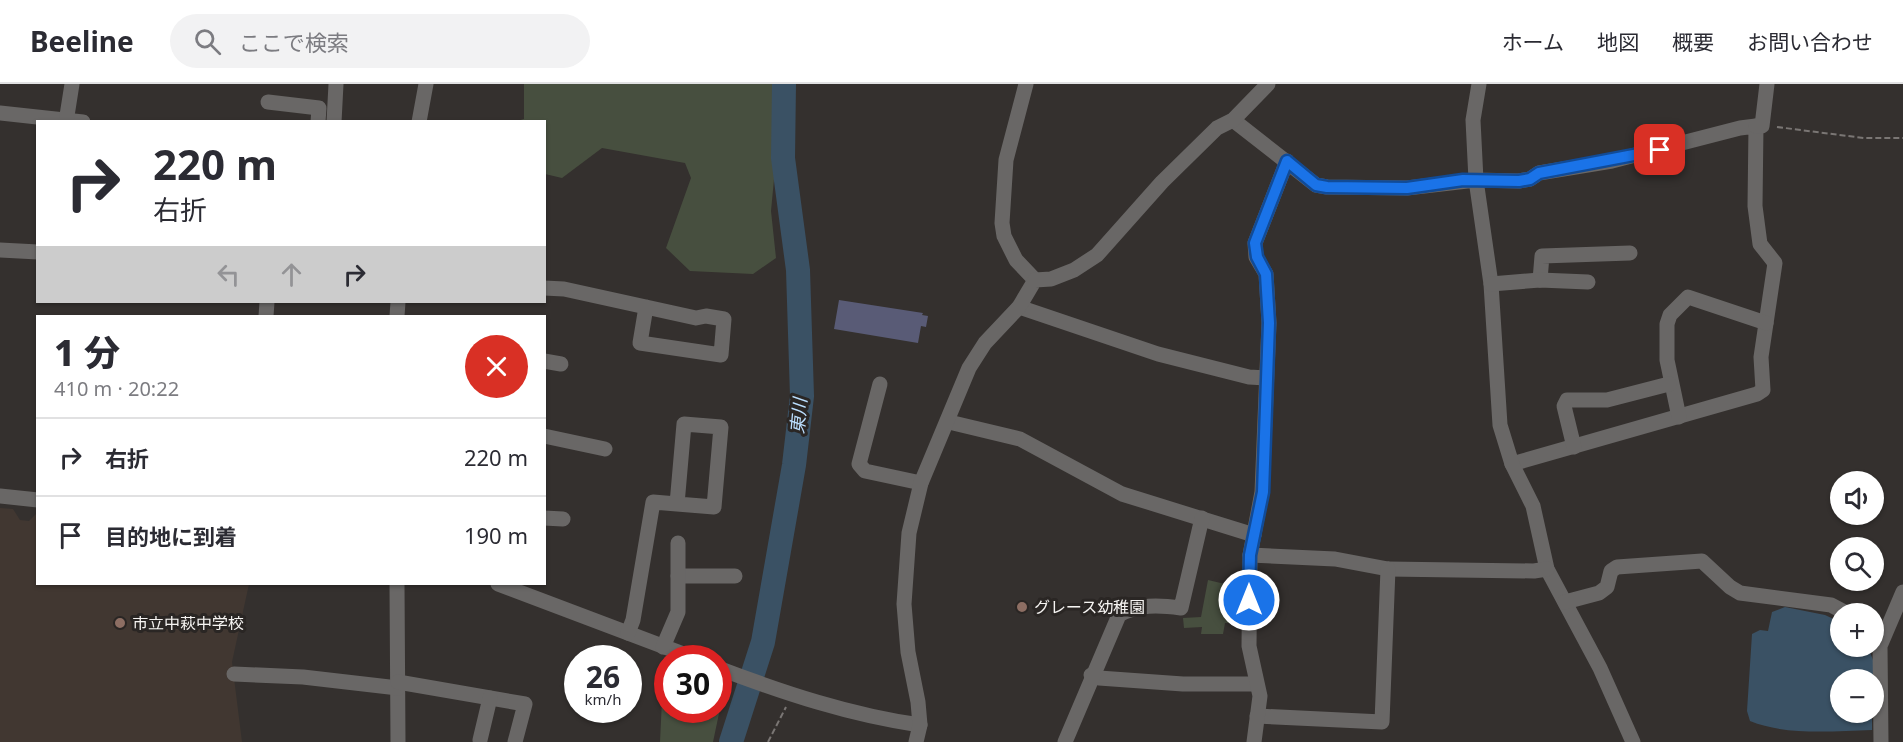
<!DOCTYPE html>
<html lang="ja">
<head>
<meta charset="utf-8">
<style>
	:root { --surface:#fff; --page:#f2f2f3; --text:#2b2b33; --muted:#7c7c81; --line:#e1e1e2 }
	body { margin:0; font-family:"Noto Sans","Noto Sans JP",sans-serif; background:var(--page); color:var(--text); height:100vh; display:flex; flex-direction:column; font-size:22px; white-space:nowrap }
	* { box-sizing:border-box; margin:0 }
	p { font-size:20px; color:var(--muted) }
	.icon { flex:none; width:33px; height:33px; fill:none; stroke:currentColor; stroke-width:2; stroke-linecap:round; stroke-linejoin:round }
	.map { position:relative; flex:1; overflow:hidden }
	.sheet { position:absolute; left:36px; top:231px; width:510px; height:270px; display:flex; flex-direction:column; background:var(--surface); border-radius:0px; box-shadow:0 2px 4px #0004 }
	.sheet>* { flex:none }
	.hud { position:absolute; left:36px; top:36px; width:510px; height:183px; border-radius:0px; box-shadow:0 2px 4px #0004; background:#fff; color:var(--text); overflow:hidden }
	.buttons { position:absolute; left:1830px; top:387px; display:grid; gap:12px }
	.buttons a { display:grid; place-items:center; width:54px; height:54px; border-radius:50%; background:var(--surface); box-shadow:0 2px 4px #0004; font-size:30px }
	.speed { position:absolute; left:564px; top:561px; display:flex; gap:12px; font-size:30px; font-weight:700; text-align:center }
	.speed>* { display:grid; place-content:center; width:78px; height:78px; border-radius:50%; background:var(--surface); box-shadow:0 2px 4px #0004; line-height:1 }
	.speed small { font-size:15px; font-weight:400 }
	.speed .limit { border:9px solid #d22; background:#fff; color:#111 }
	.pin { position:absolute; display:grid; place-items:center; width:51px; height:51px; color:#fff; margin:-26px; border-radius:12px; box-shadow:0 3px 9px #0006 }
	.me { position:absolute; width:66px; margin:-33px; rotate:0deg; stroke-linejoin:round; filter:drop-shadow(0 0 4px #0008) }
	.turn { display:flex; align-items:center; gap:21px; height:126px; padding:0 18px; font-size:27px }
	.turn .icon { width:78px; height:78px; stroke-width:2.5 }
	.turn b { display:block; font-size:42px; line-height:51px }
	.lanes { display:flex; align-items:center; height:57px; padding:0 18px; background:#0003; justify-content:center; gap:30px; direction:ltr }
	.lanes .off { opacity:.35 }
	.round { display:grid; place-items:center; flex:none; width:63px; height:63px; border-radius:32px; background:var(--page) }
	.headline { display:flex; align-items:center; justify-content:space-between; height:102px; padding:0 18px }
	h1 { font-size:36px; font-weight:800; line-height:45px }
	ul { padding:0; list-style:none }
	li { display:flex; align-items:center; gap:18px; height:78px; padding:0 18px; border-top:2px solid var(--line) }
	li div { flex:1 }
	li b { display:block; font-size:22px }
	li em { font-style:normal }
	header { display:flex; align-items:center; gap:36px; box-sizing:border-box; height:84px; padding:0 30px; background:var(--surface); border-bottom:2px solid var(--line) }
	header strong { font-size:28px }
	nav { display:flex; gap:33px; margin-inline-start:auto; font-size:21px }
	.search { width:420px; height:54px; background:var(--page); display:flex; align-items:center; gap:15px; box-sizing:border-box; padding:0 21px; border-radius:33px; color:var(--muted); font-size:22px }
	.map>svg:first-child { display:block }
	.built { fill:#413731 }
	.green { fill:#474f3f }
	.water { fill:#3a5164 }
	.lines { fill:none; stroke-linecap:round; stroke-linejoin:round }
	.river { stroke:#3a5164; stroke-width:24 }
	.building { fill:#595b76 }
	.path { stroke:#7a7674; stroke-width:2; stroke-dasharray:6 3; stroke-linecap:butt }
	.minor { stroke:#696766; stroke-width:15 }
	.route-casing { stroke:#114b97; stroke-width:15 }
	.route { stroke:#1a73e8; stroke-width:10 }
	.education-dot { fill:#8d6e63; stroke:#2a2624; stroke-width:2 }
	.labels { text-anchor:middle; stroke-width:6; stroke-linejoin:round; paint-order:stroke }
	.poi-label { font-size:16px; fill:#f6f4f2; stroke:#2a2624; text-anchor:start }
	.water-label { font-size:18px; font-style:italic; fill:#bbdfff; stroke:#2a2624 }
</style>
</head>
<body>
<header>
<strong>Beeline</strong>
<div class="search"><svg class="icon" aria-label="search" viewBox="0 0 24 24"><circle cx="10" cy="10" r="6"/><path d="M15 15l6 6"/></svg>ここで検索</div>
<nav><a>ホーム</a><a>地図</a><a>概要</a><a>お問い合わせ</a></nav>
</header>
<div class="map">
<svg width="1903" height="658" viewBox="0 0 1903 658">
	<rect width="100%" height="100%" fill="#34302e"/>
	<!-- built -->
	<path class="built" d="M0,424L13,425L20,436L29,437L37,429L38,500H249L232,578L242,658H0Z"/>
	<!-- green -->
	<g class="green">
		<path d="M524,0H783L771,127L776,174L753,190L690,187L666,164L691,94L685,79L602,64L562,94L545,90L544,38L517,37L524,35Z"/>
		<path d="M1208,496L1225,500V527H1245L1246,539H1225L1223,550H1201L1202,543L1184,544L1183,534L1201,533Z"/>
		<path d="M664,573L667,575L668,626H718L719,598L725,601L713,658H660Z"/>
	</g>
	<!-- water -->
	<path class="water" d="M1785,523L1825,531L1840,538V562L1868,563L1873,576V595L1840,596V628L1872,629V646C1833,647 1787,652 1750,637L1747,627L1752,550L1760,546L1768,547L1772,528Z"/>
	<g class="lines">
		<!-- river -->
		<path class="river" d="M731,658L763,558L794,381L802,312L798,186L783,74L784,0"/>
	</g>
	<!-- building -->
	<path class="building" d="M839,216L923,229L922,231L928,232L926,243L921,242L918,259L834,245Z"/>
	<g class="lines">
		<!-- path -->
		<g class="path">
			<path d="M1777,43L1864,54H1903"/>
			<path d="M768,658L786,623"/>
		</g>
		<!-- minor -->
		<g class="minor">
			<path d="M1026,0L1006,76L1002,139L1004,152L1016,176L1035,196"/>
			<path d="M1479,0L1473,36L1476,96L1519,97L1530,95L1539,89L1612,77L1740,44L1756,42L1755,122L1760,160L1775,179L1761,273L1763,306L1757,310L1512,380"/>
			<path d="M268,18L319,24L318,38"/>
			<path d="M0,29L83,38"/>
			<path d="M1233,36L1316,101L1327,103L1407,104L1476,96L1491,200L1500,341L1512,380L1533,422L1547,485L1600,584L1633,658"/>
			<path d="M66,38L72,0"/>
			<path d="M334,38L336,0"/>
			<path d="M419,38L426,0"/>
			<path d="M1756,42H1762L1767,0"/>
			<path d="M0,166L38,168"/>
			<path d="M1540,196L1542,172L1630,169"/>
			<path d="M1491,200L1540,196L1588,198"/>
			<path d="M544,204L564,205L696,234L706,232L724,235L721,271L640,259L646,223"/>
			<path d="M1019,223L1158,270L1249,293L1266,294"/>
			<path d="M266,232L267,218"/>
			<path d="M397,232L398,218"/>
			<path d="M544,277L561,280"/>
			<path d="M880,300L859,380L865,387L921,399"/>
			<path d="M1679,333L1667,276V240L1670,231L1688,213L1766,239"/>
			<path d="M949,338L1020,355L1122,410L1254,451"/>
			<path d="M544,352L605,365"/>
			<path d="M1574,363L1564,322L1567,316H1607L1669,300"/>
			<path d="M0,412L38,416"/>
			<path d="M544,434L563,435"/>
			<path d="M1250,471L1335,475L1388,485L1534,487L1547,485"/>
			<path d="M678,492H735"/>
			<path d="M397,500L398,658"/>
			<path d="M498,500L694,574"/>
			<path d="M1565,518L1599,509L1607,503L1611,487L1617,483L1702,477L1730,503L1740,509L1831,521L1848,530"/>
			<path d="M628,549L633,536L653,418L677,420L684,340L721,343L714,423L677,420"/>
			<path d="M663,563L678,528V459"/>
			<path d="M718,584C784,609 850,631 920,641"/>
			<path d="M234,590L303,593L398,604"/>
			<path d="M1091,591L1099,594L1183,600H1255"/>
			<path d="M398,598L525,620L515,658"/>
			<path d="M1257,632L1382,638L1388,485"/>
			<path d="M480,656L490,614"/>
			<path d="M916,658L920,641L918,618L908,568L904,520L909,449L921,399L969,284L985,259L1019,223L1035,196L1051,195L1074,186L1097,171L1162,98L1217,44L1233,36L1268,0"/>
			<path d="M1065,658L1119,531C1138,520 1159,521 1181,524L1202,434"/>
			<path d="M1254,658L1260,612L1249,562L1250,471L1262,408L1269,239L1266,190L1256,173L1255,159L1287,77"/>
			<path d="M1881,658L1880,562L1903,508"/>
		</g>
	</g>
	<g class="lines">
		<!-- route casing -->
		<g class="route-casing">
			<path id="route" d="M1249,516L1250,471L1263,408L1269,239L1266,190L1257,173L1255,159L1287,77L1316,101L1327,103L1407,104L1463,96L1519,97L1530,95L1539,89L1660,66"/>
		</g>
		<!-- route -->
		<use href="#route" class="route"/>
	</g>
	<!-- markers -->
	<g class="education-dot">
		<circle cx="1022" cy="523" r="6"/>
		<circle cx="120" cy="539" r="6"/>
	</g>
	<g class="labels">
		<!-- poi labels -->
		<g class="poi-label">
			<text x="1034" y="529">グレース幼稚園</text>
			<text x="132" y="545">市立中萩中学校</text>
		</g>
		<!-- water labels -->
		<g class="water-label">
			<text transform="translate(799 332) rotate(-85)" y="6">東川</text>
		</g>
	</g>
</svg>
<div class="buttons">
<a><svg class="icon" aria-label="sound" viewBox="0 0 24 24"><path d="M4 9h4l5-4v14l-5-4H4zM17 9q2 3 0 6"/></svg></a>
<a><svg class="icon" aria-label="search" viewBox="0 0 24 24"><circle cx="10" cy="10" r="6"/><path d="M15 15l6 6"/></svg></a>
<a>+</a>
<a>−</a>
</div>
<div class="speed"><div>26<small>km/h</small></div><div class="limit">30</div></div>
<div class="pin" style="left:1660px;top:66px;background:#d93025"><svg class="icon" aria-label="arrive" viewBox="0 0 24 24"><path d="M6 21V4h12l-3 4 3 4H6"/></svg></div>
<svg class="me" style="left:1249px;top:516px" viewBox="-20 -20 40 40"><circle r="17" fill="#1a73e8" stroke="#fff" stroke-width="3"/><path d="M0-11L8 9 0 5-8 9z" fill="#fff"/></svg>
<div class="hud">
<div class="turn"><svg class="icon" aria-label="right" viewBox="0 0 24 24"><path d="M7 20v-9h11M14 6l5 5-5 5"/></svg><div><b>220 m</b>右折</div></div>
<div class="lanes"><svg class="icon off" aria-label="left" viewBox="0 0 24 24"><path d="M17 20v-9H6M10 6l-5 5 5 5"/></svg><svg class="icon off" aria-label="ahead" viewBox="0 0 24 24"><path d="M12 20V5M6 11l6-6 6 6"/></svg><svg class="icon" aria-label="right" viewBox="0 0 24 24"><path d="M7 20v-9h11M14 6l5 5-5 5"/></svg></div>
</div>
<section class="sheet">
<div class="headline"><div><h1>1 分</h1><p>410 m · 20:22</p></div><a class="round" style="background:#d93025;color:#fff"><svg class="icon" aria-label="close" viewBox="0 0 24 24"><path d="M6 6l12 12M18 6L6 18"/></svg></a></div>
<ul>
<li><svg class="icon" aria-label="right" viewBox="0 0 24 24"><path d="M7 20v-9h11M14 6l5 5-5 5"/></svg><div><b>右折</b></div><em>220 m</em></li>
<li><svg class="icon" aria-label="arrive" viewBox="0 0 24 24"><path d="M6 21V4h12l-3 4 3 4H6"/></svg><div><b>目的地に到着</b></div><em>190 m</em></li>
</ul>
</section>
</div>
</body>
</html>
